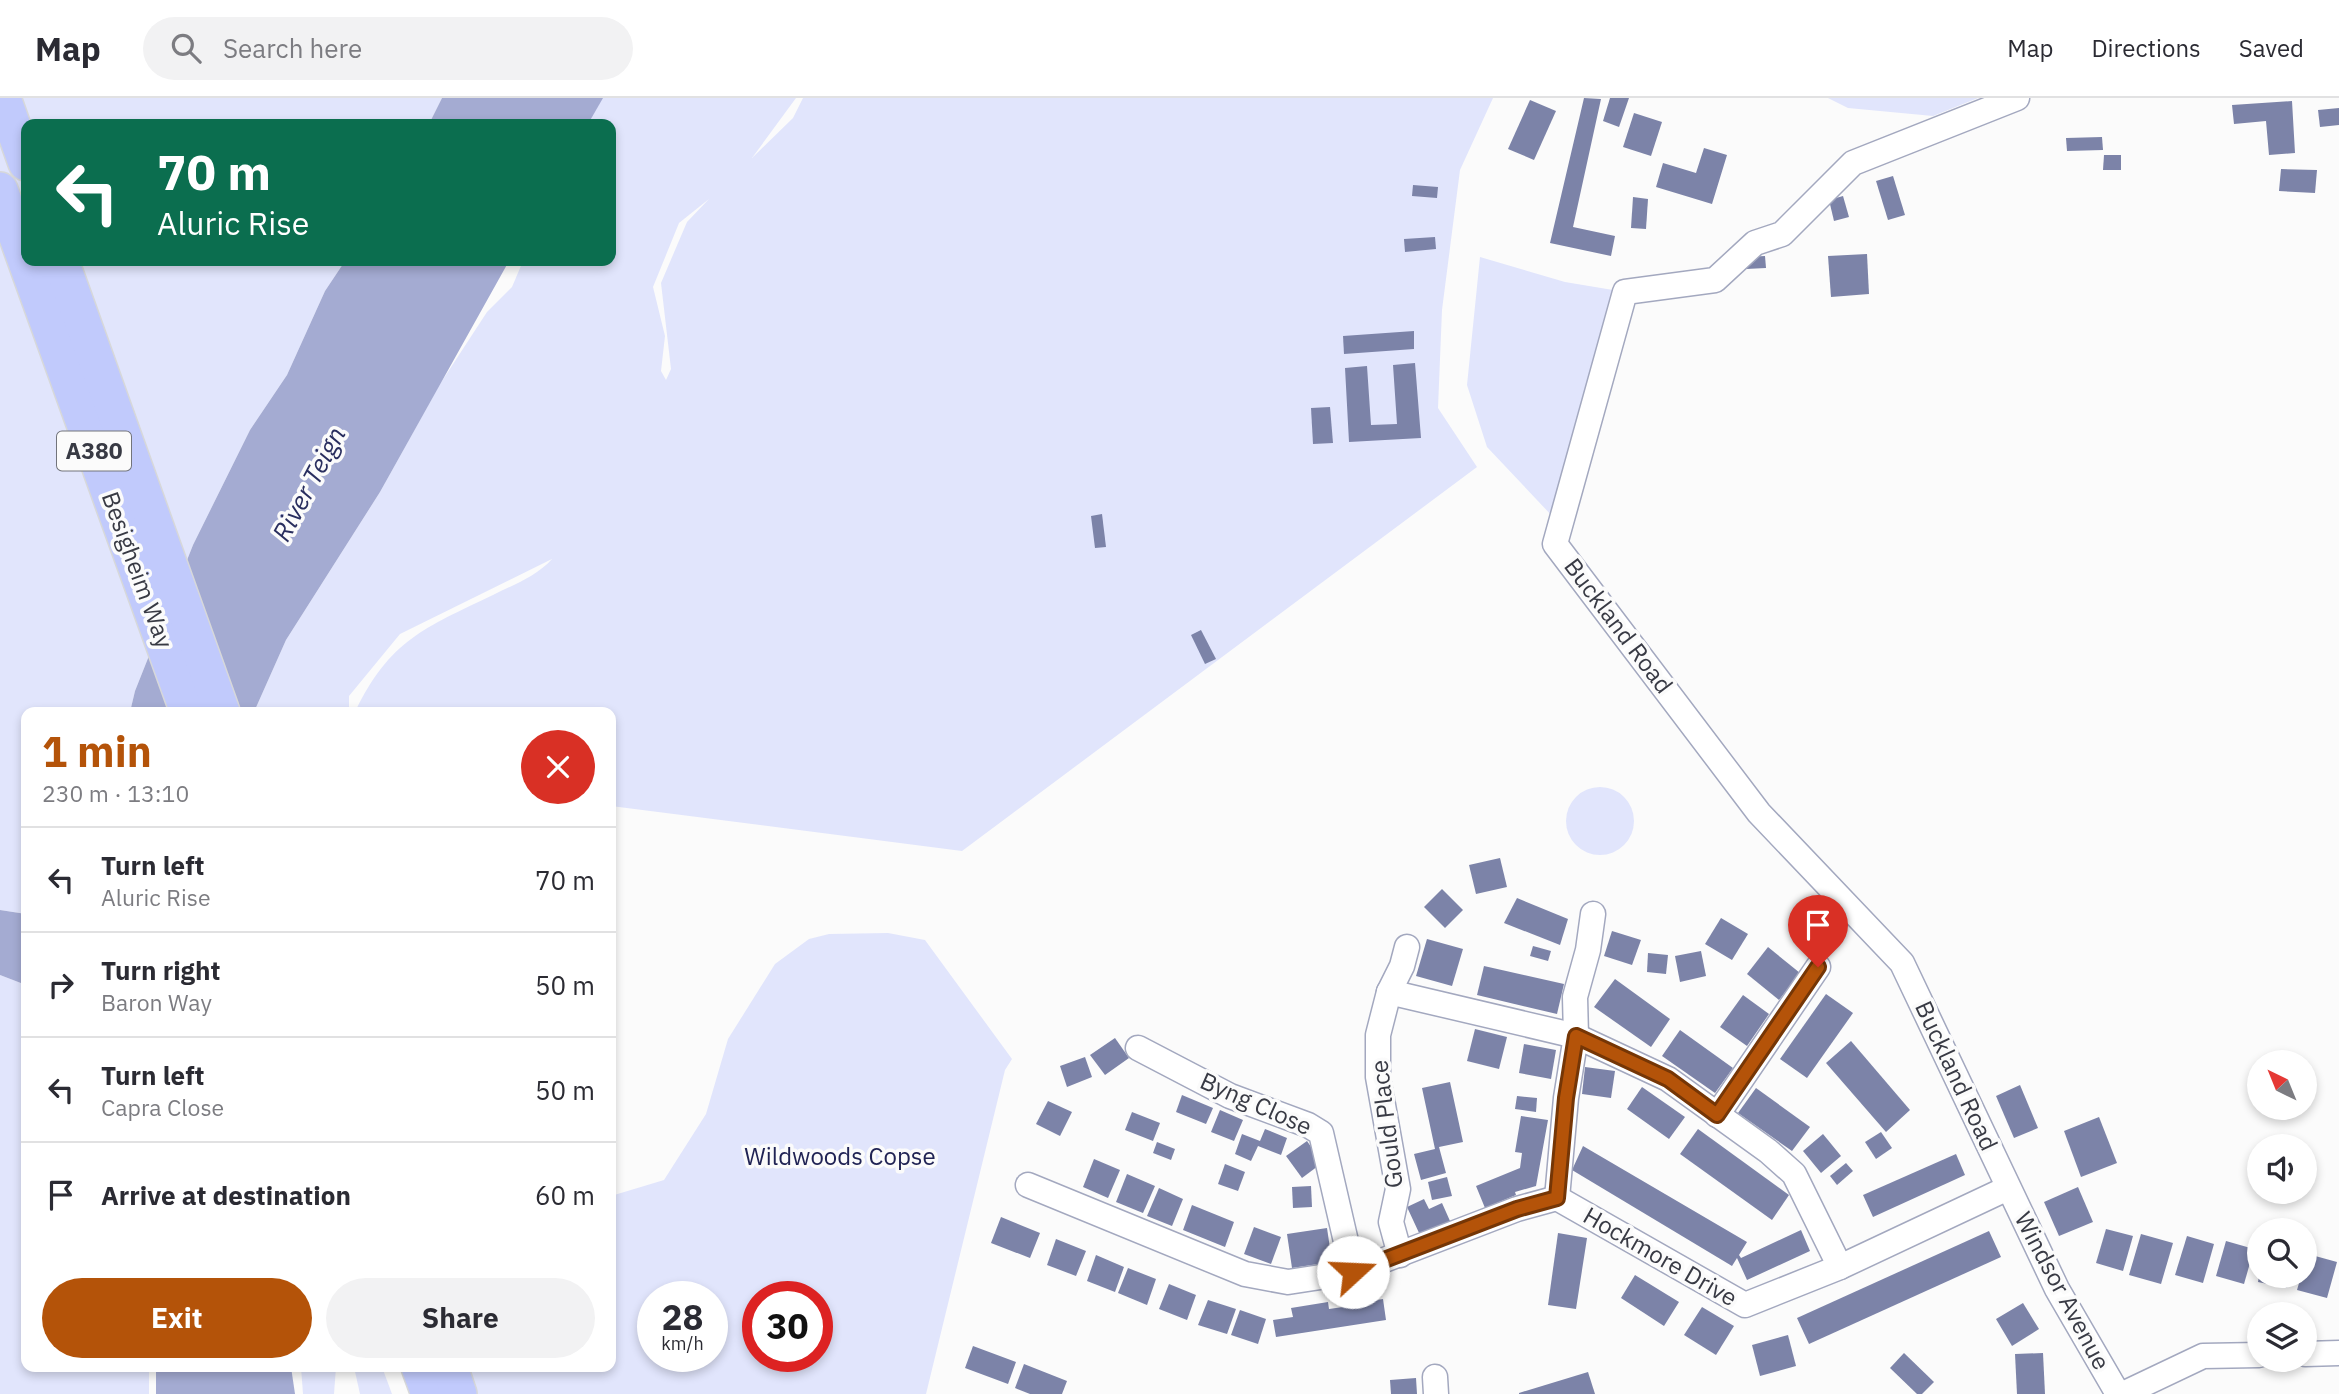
<!DOCTYPE html>
<html lang="en">
<head>
<meta charset="utf-8">
<style>
	:root { --surface:#fff; --page:#f2f2f3; --text:#2b2b33; --muted:#7c7c81; --line:#e1e1e2; --accent:#b45309 }
	body { margin:0; font-family:"IBM Plex Sans",sans-serif; background:var(--page); color:var(--text); height:100vh; display:flex; flex-direction:column; font-size:26px; white-space:nowrap }
	* { box-sizing:border-box; margin:0 }
	p { font-size:23px; color:var(--muted) }
	.icon { flex:none; width:38px; height:38px; fill:none; stroke:currentColor; stroke-width:2; stroke-linecap:round; stroke-linejoin:round }
	.map { position:relative; flex:1; overflow:hidden }
	.panel { position:absolute; left:21px; top:609px; width:595px; height:665px; display:flex; flex-direction:column; background:var(--surface); border-radius:14px; box-shadow:0 4px 10px #0003 }
	.panel>* { flex:none }
	.guide { position:absolute; left:21px; top:21px; width:595px; height:147px; border-radius:14px; box-shadow:0 4px 10px #0003; background:#0b6e4f; color:#fff; overflow:hidden }
	.needle { width:46px; rotate:317deg }
	.controls { position:absolute; left:2247px; top:952px; display:grid; gap:14px }
	.controls a { display:grid; place-items:center; width:70px; height:70px; border-radius:50%; background:var(--surface); box-shadow:0 4px 10px #0003; font-size:35px }
	.speed { position:absolute; left:637px; top:1183px; display:flex; gap:14px; font-size:35px; font-weight:700; text-align:center }
	.speed>* { display:grid; place-content:center; width:91px; height:91px; border-radius:50%; background:var(--surface); box-shadow:0 4px 10px #0003; line-height:1 }
	.speed small { font-size:18px; font-weight:400 }
	.speed .limit { border:10px solid #d22; background:#fff; color:#111 }
	.pin { position:absolute; display:grid; place-items:center; width:60px; height:60px; color:#fff; margin:-72px -30px; border-radius:50% 50% 50% 0; rotate:-45deg; box-shadow:0 0 7px #0007 }
	.pin .icon { rotate:45deg }
	.me { position:absolute; width:77px; margin:-38px; rotate:70deg; stroke-linejoin:round; filter:drop-shadow(0 0 5px #0008) }
	.turn { display:flex; align-items:center; gap:24px; height:147px; padding:0 21px; font-size:32px }
	.turn .icon { width:91px; height:91px; stroke-width:2.5 }
	.turn b { display:block; font-size:49px; line-height:60px }
	.round { display:grid; place-items:center; flex:none; width:74px; height:74px; border-radius:37px; background:var(--page) }
	.overview { display:flex; align-items:center; justify-content:space-between; height:119px; padding:0 21px }
	h1 { font-size:42px; font-weight:800; line-height:52px; color:var(--accent) }
	.action { display:flex; gap:14px; margin-top:auto; padding:14px 21px }
	.action a { flex:1; height:80px; border-radius:42px; background:var(--accent); color:#fff; font-size:28px; font-weight:800; line-height:80px; text-align:center }
	.action a+a { background:var(--page); color:var(--text) }
	ul { padding:0; list-style:none }
	li { display:flex; align-items:center; gap:21px; height:105px; padding:0 21px; border-top:2px solid var(--line) }
	li div { flex:1 }
	li b { display:block; font-size:26px }
	li em { font-style:normal }
	header { display:flex; align-items:center; gap:42px; box-sizing:border-box; height:98px; padding:0 35px; background:var(--surface); border-bottom:2px solid var(--line) }
	header strong { font-size:33px }
	nav { display:flex; gap:38px; margin-inline-start:auto; font-size:24px }
	.search { width:490px; height:63px; background:var(--page); display:flex; align-items:center; gap:18px; box-sizing:border-box; padding:0 24px; border-radius:38px; color:var(--muted); font-size:26px }
	.map>svg:first-child { display:block }
	.green { fill:#e1e5fc; fill-rule:evenodd }
	.water { fill:#a4abd2 }
	.building { fill:#7c83a8 }
	.lines { fill:none; stroke-linecap:round; stroke-linejoin:round }
	.minor-casing { stroke:#a3a8bf; stroke-width:27 }
	.highway-casing { stroke:#d7d8da; stroke-width:38 }
	.minor { stroke:#fff; stroke-width:24 }
	.highway { stroke:#c1cafc; stroke-width:35 }
	.route-casing { stroke:#753606; stroke-width:18 }
	.route { stroke:#b45309; stroke-width:12 }
	.labels { text-anchor:middle; stroke-width:7; stroke-linejoin:round; paint-order:stroke }
	.shield { fill:#fbfbfb; stroke:#72747b; stroke-width:2 }
	.shield-label { font-size:23px; font-weight:bold; fill:#383a44 }
	.street-label { font-size:24px; fill:#383a44; stroke:#fbfbfb }
	.park-label { font-size:24px; fill:#202354; stroke:#fbfbfb }
	.water-label { font-size:26px; font-style:italic; fill:#292e5f; stroke:#fbfbfb }
</style>
</head>
<body>
<header>
<strong>Map</strong>
<div class="search"><svg class="icon" aria-label="search" viewBox="0 0 24 24"><circle cx="10" cy="10" r="6"/><path d="M15 15l6 6"/></svg>Search here</div>
<nav><a>Map</a><a>Directions</a><a>Saved</a></nav>
</header>
<div class="map">
<svg width="2339" height="1296" viewBox="0 0 2339 1296">
	<rect width="100%" height="100%" fill="#fbfbfb"/>
	<!-- green -->
	<g class="green">
		<path d="M0,0H442L429,26H26V163H345L325,193L287,277L250,332L193,447L135,593L130,614H26V816L0,812Z"/>
		<path d="M597,0H796L752,60L793,20L803,0H1493L1460,72L1442,212L1438,310L1477,369L962,753L611,708V614H355C390,542 424,530 493,497C513,487 537,478 552,461L400,536L349,598V614H254L286,542L380,394L440,286L487,214L512,189L523,163H611V26H589ZM709,101L687,124L661,185L671,271L666,282L661,273L665,238L653,189L679,125Z"/>
		<path d="M1828,0H1978L1933,18L1848,10Z"/>
		<path d="M1480,159L1565,184L1625,194L1554,420L1487,349L1467,287Z"/>
		<circle cx="1600" cy="723" r="34"/>
		<path d="M888,835L925,842L1012,961L1005,972L926,1296H473L463,1269H611V1098L664,1082L706,1016L728,941L775,866L809,841L829,836ZM653,1199H712V1258H653ZM758,1199H817V1258H758Z"/>
		<path d="M0,877L26,887V1269H149V1296H0Z"/>
		<path d="M301,1269H336L334,1296H303Z"/>
		<path d="M354,1269H382L392,1296H360Z"/>
	</g>
	<!-- water -->
	<g class="water">
		<path d="M442,0H603L588,26H429Z"/>
		<path d="M345,163H509L380,394L286,542L254,614H130L135,593L193,447L250,332L287,277L325,193Z"/>
		<path d="M0,812L26,816V887L0,877Z"/>
		<path d="M156,1269H291L295,1296H156Z"/>
	</g>
	<!-- building -->
	<g class="building">
		<path d="M1584,0L1601,1L1573,129L1615,138L1611,158L1550,145Z"/>
		<path d="M1610,0H1629L1619,29L1603,23Z"/>
		<path d="M1530,2L1556,13L1534,62L1508,51Z"/>
		<path d="M2292,3L2295,55L2269,57L2266,23L2234,26L2232,7Z"/>
		<path d="M2339,10V27L2320,29L2318,12Z"/>
		<path d="M1634,15L1662,24L1651,58L1623,49Z"/>
		<path d="M2102,39L2103,52L2067,53L2066,40Z"/>
		<path d="M1704,50L1727,57L1712,106L1656,89L1663,65L1696,75Z"/>
		<path d="M2104,57H2121V72H2103Z"/>
		<path d="M2281,71L2317,72L2315,95L2279,93Z"/>
		<path d="M1893,78L1905,117L1888,122L1876,83Z"/>
		<path d="M1413,87L1438,89L1437,100L1412,98Z"/>
		<path d="M1843,98L1849,119L1834,123L1829,102Z"/>
		<path d="M1633,99L1648,101L1646,131L1631,130Z"/>
		<path d="M1435,139L1436,151L1405,154L1404,141Z"/>
		<path d="M1867,156L1869,196L1831,199L1828,158Z"/>
		<path d="M1765,158L1766,170L1746,171L1745,159Z"/>
		<path d="M1414,233V251L1344,256L1343,238Z"/>
		<path d="M1415,265L1421,340L1349,344L1345,270L1367,268L1371,327L1397,326L1393,267Z"/>
		<path d="M1330,309L1333,345L1313,346L1311,310Z"/>
		<path d="M1102,416L1106,449L1095,450L1091,418Z"/>
		<path d="M1201,532L1216,561L1205,566L1191,537Z"/>
		<path d="M1500,760L1507,789L1476,796L1469,767Z"/>
		<path d="M1442,791L1463,812L1445,830L1424,809Z"/>
		<path d="M1517,800L1568,821L1560,847L1504,825Z"/>
		<path d="M1721,820L1748,836L1732,862L1705,846Z"/>
		<path d="M1612,833L1641,842L1632,867L1604,858Z"/>
		<path d="M1427,841L1463,851L1452,888L1416,878Z"/>
		<path d="M1533,848L1551,853L1548,863L1530,858Z"/>
		<path d="M1768,849L1800,875L1779,902L1747,876Z"/>
		<path d="M1701,853L1706,878L1680,884L1675,858Z"/>
		<path d="M1648,855L1668,857L1666,876L1647,874Z"/>
		<path d="M1484,868L1564,886L1557,916L1477,897Z"/>
		<path d="M1615,881L1670,921L1651,949L1594,909Z"/>
		<path d="M1826,896L1853,915L1807,980L1780,961Z"/>
		<path d="M1743,897L1769,916L1747,948L1720,929Z"/>
		<path d="M1475,931L1507,939L1499,971L1467,963Z"/>
		<path d="M1680,932L1733,970L1715,995L1662,958Z"/>
		<path d="M1115,940L1129,960L1105,977L1090,957Z"/>
		<path d="M1851,943L1910,1012L1886,1034L1826,965Z"/>
		<path d="M1524,946L1556,952L1551,981L1519,975Z"/>
		<path d="M1085,959L1092,979L1067,989L1060,968Z"/>
		<path d="M1585,969L1615,973L1611,1000L1582,996Z"/>
		<path d="M1450,984L1463,1044L1439,1049L1446,1075L1421,1082L1414,1056L1435,1051L1422,990Z"/>
		<path d="M2020,987L2038,1030L2014,1040L1996,998Z"/>
		<path d="M1642,989L1685,1019L1669,1041L1627,1011Z"/>
		<path d="M1756,990L1810,1029L1792,1053L1738,1015Z"/>
		<path d="M1182,997L1213,1010L1206,1026L1176,1014Z"/>
		<path d="M1517,998L1537,1000L1536,1014L1515,1011Z"/>
		<path d="M1048,1003L1072,1014L1060,1038L1036,1026Z"/>
		<path d="M1220,1012L1243,1022L1234,1043L1211,1034Z"/>
		<path d="M1132,1014L1160,1025L1153,1043L1125,1032Z"/>
		<path d="M1521,1018L1548,1022L1536,1088L1515,1094L1516,1097L1485,1110L1476,1088L1520,1070L1522,1055L1515,1054Z"/>
		<path d="M2099,1019L2117,1065L2081,1079L2064,1033Z"/>
		<path d="M1265,1031L1287,1040L1281,1057L1258,1048L1251,1063L1235,1056L1242,1036L1260,1043Z"/>
		<path d="M1698,1031L1789,1097L1772,1122L1680,1056Z"/>
		<path d="M1881,1034L1892,1050L1876,1061L1865,1044Z"/>
		<path d="M1823,1036L1841,1058L1821,1075L1803,1053Z"/>
		<path d="M1307,1043L1322,1065L1302,1080L1286,1058Z"/>
		<path d="M1157,1044L1175,1051L1171,1062L1153,1055Z"/>
		<path d="M1583,1048L1747,1144L1739,1157L1741,1160L1801,1132L1810,1153L1747,1182L1737,1160L1732,1168L1572,1072Z"/>
		<path d="M1956,1056L1965,1077L1873,1119L1863,1097Z"/>
		<path d="M1094,1061L1120,1072L1108,1100L1083,1089Z"/>
		<path d="M1846,1065L1853,1073L1837,1087L1830,1078Z"/>
		<path d="M1225,1066L1245,1074L1238,1093L1218,1086Z"/>
		<path d="M1127,1076L1155,1088L1143,1115L1116,1104Z"/>
		<path d="M1447,1079L1452,1098L1432,1102L1428,1084Z"/>
		<path d="M1311,1088L1312,1109L1293,1110L1292,1089Z"/>
		<path d="M2078,1089L2093,1124L2059,1138L2044,1104Z"/>
		<path d="M1159,1090L1183,1101L1172,1128L1147,1118Z"/>
		<path d="M1424,1101L1429,1111L1442,1105L1450,1123L1420,1137L1407,1109Z"/>
		<path d="M1192,1107L1234,1124L1225,1149L1183,1132Z"/>
		<path d="M1001,1119L1040,1135L1030,1160L991,1145Z"/>
		<path d="M1254,1129L1281,1139L1271,1166L1244,1156Z"/>
		<path d="M1327,1130L1332,1164L1292,1170L1287,1136Z"/>
		<path d="M2106,1131L2133,1138L2123,1173L2096,1165Z"/>
		<path d="M1989,1133L2001,1159L1809,1246L1797,1220Z"/>
		<path d="M1558,1135L1587,1140L1576,1211L1548,1207Z"/>
		<path d="M2141,1136L2173,1145L2161,1186L2129,1177Z"/>
		<path d="M2187,1138L2214,1146L2203,1185L2175,1177Z"/>
		<path d="M1056,1141L1086,1153L1076,1178L1047,1167Z"/>
		<path d="M2226,1143L2254,1151L2244,1186L2216,1178Z"/>
		<path d="M2308,1156L2337,1164L2327,1200L2297,1192L2301,1178H2305Z"/>
		<path d="M1096,1157L1124,1169L1115,1194L1087,1183Z"/>
		<path d="M1128,1170L1156,1181L1147,1207L1118,1195Z"/>
		<path d="M1635,1177L1679,1204L1664,1228L1621,1200Z"/>
		<path d="M2259,1178H2290L2287,1190L2258,1184Z"/>
		<path d="M1169,1186L1196,1197L1187,1222L1159,1211Z"/>
		<path d="M1370,1196L1371,1203L1383,1201L1386,1222L1276,1239L1273,1222L1293,1219L1291,1210L1328,1204L1329,1211L1343,1209L1342,1201Z"/>
		<path d="M1208,1202L1236,1211L1227,1236L1198,1227Z"/>
		<path d="M2023,1205L2039,1231L2012,1248L1996,1221Z"/>
		<path d="M1702,1209L1734,1228L1716,1257L1684,1237Z"/>
		<path d="M1240,1212L1266,1221L1258,1246L1231,1237Z"/>
		<path d="M1788,1237L1796,1268L1760,1278L1752,1247Z"/>
		<path d="M973,1248L1016,1264L1008,1286L965,1270Z"/>
		<path d="M1904,1255L1934,1284L1922,1296H1917L1890,1270Z"/>
		<path d="M2043,1255L2045,1296H2017L2015,1256Z"/>
		<path d="M1024,1266L1067,1283L1062,1296H1030L1015,1290Z"/>
		<path d="M1588,1274L1595,1296H1519V1295Z"/>
		<path d="M1416,1280L1417,1296H1391L1390,1282Z"/>
	</g>
	<g class="lines">
		<!-- minor casing -->
		<g class="minor-casing">
			<g id="minor">
				<path d="M2017,0L1853,65L1782,136L1755,145L1715,182L1625,194L1555,446L1759,715L1902,865L2057,1191L2118,1296"/>
				<path d="M1389,894L1576,938L1668,981L1768,1053L1794,1076L1840,1169"/>
				<path d="M1138,950L1230,998L1308,1027L1321,1035L1353,1174"/>
				<path d="M1717,1017L1818,869"/>
				<path d="M1028,1087L1245,1176L1288,1184L1353,1174L1517,1111L1557,1100L1745,1207L1840,1169L2008,1090"/>
				<path d="M1557,1100L1566,1000L1576,938L1575,899L1588,852L1593,816"/>
				<path d="M1400,1157L1391,1124L1398,1091L1378,979V937L1389,894L1402,868L1407,849"/>
				<path d="M2305,1256L2339,1255"/>
				<path d="M1435,1279L1436,1296"/>
				<path d="M2123,1296L2203,1258L2259,1257"/>
			</g>
		</g>
		<!-- highway casing -->
		<g class="highway-casing">
			<g id="highway">
				<path d="M3,0L26,65"/>
				<path d="M0,92L188,614"/>
				<path d="M61,163L222,614"/>
				<path d="M419,1269L429,1296"/>
				<path d="M450,1269L459,1296"/>
			</g>
		</g>
		<!-- minor -->
		<use href="#minor" class="minor"/>
		<!-- highway -->
		<use href="#highway" class="highway"/>
	</g>
	<g class="lines">
		<!-- route casing -->
		<g class="route-casing">
			<path id="route" d="M1353,1174L1517,1111L1557,1100L1566,1000L1576,938L1668,981L1717,1017L1818,869"/>
		</g>
		<!-- route -->
		<use href="#route" class="route"/>
	</g>
	<g class="labels">
		<!-- shield labels -->
		<rect class="shield" x="57" y="333.5" width="74" height="39" rx="5"/>
		<g class="shield-label">
			<text x="94" y="361">A380</text>
		</g>
		<!-- street labels -->
		<g class="street-label">
			<text transform="translate(137 472) rotate(70)" y="8">Besigheim Way</text>
			<text transform="translate(1618 528) rotate(53)" y="8">Buckland Road</text>
			<text transform="translate(1956 978) rotate(65)" y="8">Buckland Road</text>
			<text transform="translate(1256 1006) rotate(24)" y="8">Byng Close</text>
			<text transform="translate(1387 1026) rotate(-97)" y="8">Gould Place</text>
			<text transform="translate(1660 1159) rotate(30)" y="8">Hockmore Drive</text>
			<text transform="translate(2062 1193) rotate(62)" y="8">Windsor Avenue</text>
		</g>
		<!-- park labels -->
		<g class="park-label">
			<text x="840" y="1067">Wildwoods Copse</text>
		</g>
		<!-- water labels -->
		<g class="water-label">
			<text transform="translate(309 386) rotate(-62)" y="9">River Teign</text>
		</g>
	</g>
</svg>
<div class="controls">
<a><svg class="needle" viewBox="-14 -14 28 28"><path d="M0-13l5 13h-10z" fill="#e53935"/><path d="M0 13l5-13h-10z" fill="#7c7c81"/></svg></a>
<a><svg class="icon" aria-label="sound" viewBox="0 0 24 24"><path d="M4 9h4l5-4v14l-5-4H4zM17 9q2 3 0 6"/></svg></a>
<a><svg class="icon" aria-label="search" viewBox="0 0 24 24"><circle cx="10" cy="10" r="6"/><path d="M15 15l6 6"/></svg></a>
<a><svg class="icon" aria-label="layers" viewBox="0 0 24 24"><path d="M12 4l9 5-9 5-9-5zM3 14l9 5 9-5"/></svg></a>
</div>
<div class="speed"><div>28<small>km/h</small></div><div class="limit">30</div></div>
<div class="pin" style="left:1818px;top:869px;background:#d93025"><svg class="icon" aria-label="arrive" viewBox="0 0 24 24"><path d="M6 21V4h12l-3 4 3 4H6"/></svg></div>
<svg class="me" style="left:1353px;top:1174px" viewBox="-20 -20 40 40"><circle r="19" fill="#fff"/><path d="M0-13L10 11 0 6-10 11z" fill="#b45309"/></svg>
<div class="guide">
<div class="turn"><svg class="icon" aria-label="left" viewBox="0 0 24 24"><path d="M17 20v-9H6M10 6l-5 5 5 5"/></svg><div><b>70 m</b>Aluric Rise</div></div>
</div>
<section class="panel">
<div class="overview"><div><h1>1 min</h1><p>230 m · 13:10</p></div><a class="round" style="background:#d93025;color:#fff"><svg class="icon" aria-label="close" viewBox="0 0 24 24"><path d="M6 6l12 12M18 6L6 18"/></svg></a></div>
<ul>
<li><svg class="icon" aria-label="left" viewBox="0 0 24 24"><path d="M17 20v-9H6M10 6l-5 5 5 5"/></svg><div><b>Turn left</b><p>Aluric Rise</p></div><em>70 m</em></li>
<li><svg class="icon" aria-label="right" viewBox="0 0 24 24"><path d="M7 20v-9h11M14 6l5 5-5 5"/></svg><div><b>Turn right</b><p>Baron Way</p></div><em>50 m</em></li>
<li><svg class="icon" aria-label="left" viewBox="0 0 24 24"><path d="M17 20v-9H6M10 6l-5 5 5 5"/></svg><div><b>Turn left</b><p>Capra Close</p></div><em>50 m</em></li>
<li><svg class="icon" aria-label="arrive" viewBox="0 0 24 24"><path d="M6 21V4h12l-3 4 3 4H6"/></svg><div><b>Arrive at destination</b></div><em>60 m</em></li>
</ul>
<div class="action"><a>Exit</a><a>Share</a></div>
</section>
</div>
</body>
</html>
